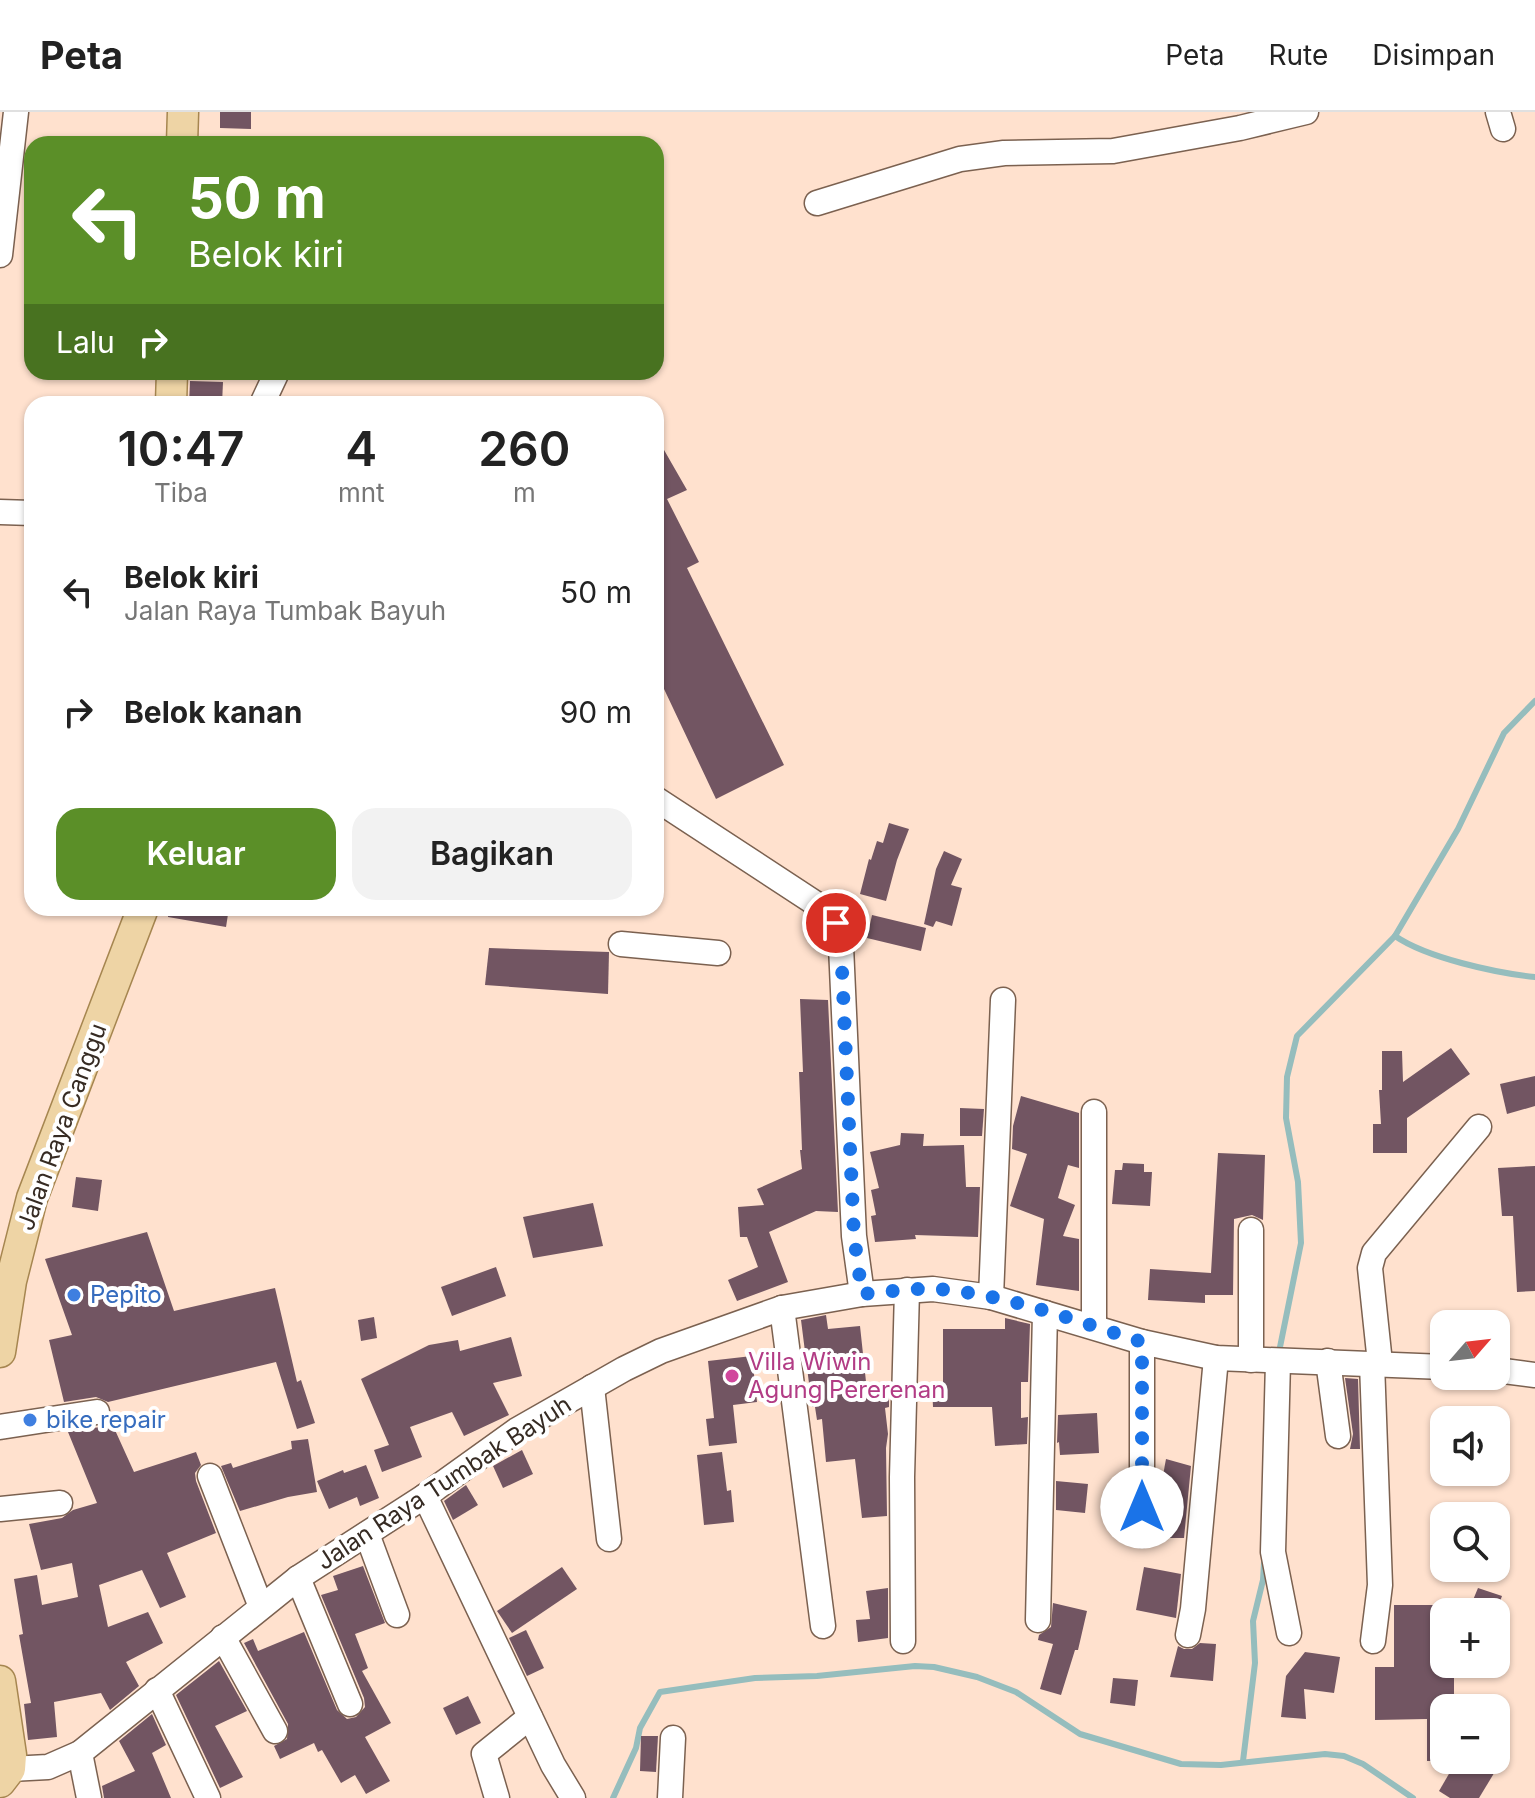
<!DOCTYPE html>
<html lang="id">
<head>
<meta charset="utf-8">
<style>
	:root { --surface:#fff; --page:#f2f2f2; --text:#222; --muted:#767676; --line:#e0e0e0; --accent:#5b8f28 }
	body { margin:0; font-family:Inter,sans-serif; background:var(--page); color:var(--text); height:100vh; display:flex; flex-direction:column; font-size:30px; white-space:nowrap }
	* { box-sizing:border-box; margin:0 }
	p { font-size:26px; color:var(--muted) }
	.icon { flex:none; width:44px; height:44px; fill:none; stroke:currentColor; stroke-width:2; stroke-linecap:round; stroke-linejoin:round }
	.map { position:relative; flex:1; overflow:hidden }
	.details { position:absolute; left:24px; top:284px; width:640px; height:520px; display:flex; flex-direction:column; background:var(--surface); border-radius:24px; box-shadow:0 2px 6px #0004 }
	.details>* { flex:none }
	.banner { position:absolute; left:24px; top:24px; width:640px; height:244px; border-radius:24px; box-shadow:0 2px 6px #0004; background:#5b8f28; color:#fff; overflow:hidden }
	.needle { width:52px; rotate:62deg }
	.buttons { position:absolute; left:1430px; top:1198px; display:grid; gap:16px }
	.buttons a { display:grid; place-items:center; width:80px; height:80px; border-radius:16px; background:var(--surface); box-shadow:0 2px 6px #0004; font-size:40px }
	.pin { position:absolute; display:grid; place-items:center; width:68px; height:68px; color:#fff; margin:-34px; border:4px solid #fff; border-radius:50%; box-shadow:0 2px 8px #0007 }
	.me { position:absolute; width:88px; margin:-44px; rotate:0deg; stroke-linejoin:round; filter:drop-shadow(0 0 6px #0008) }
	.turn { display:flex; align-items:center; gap:28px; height:168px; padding:0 32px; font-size:36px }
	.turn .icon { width:104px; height:104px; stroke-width:2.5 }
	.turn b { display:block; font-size:56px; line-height:68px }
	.then { display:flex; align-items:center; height:76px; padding:0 32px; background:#0003; gap:16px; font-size:30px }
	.eta { display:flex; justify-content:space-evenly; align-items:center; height:136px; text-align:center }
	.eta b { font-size:48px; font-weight:600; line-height:56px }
	.cta { display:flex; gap:16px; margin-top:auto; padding:16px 32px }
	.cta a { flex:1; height:92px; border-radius:24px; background:var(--accent); color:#fff; font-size:32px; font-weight:600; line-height:92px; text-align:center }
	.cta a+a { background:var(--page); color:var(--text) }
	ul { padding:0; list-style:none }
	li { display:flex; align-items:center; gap:24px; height:120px; padding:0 32px }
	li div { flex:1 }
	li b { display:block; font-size:30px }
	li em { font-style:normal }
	header { display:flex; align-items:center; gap:48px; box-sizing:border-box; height:112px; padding:0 40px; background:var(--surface); border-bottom:2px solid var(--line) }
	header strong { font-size:38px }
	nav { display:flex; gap:44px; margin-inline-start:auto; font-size:28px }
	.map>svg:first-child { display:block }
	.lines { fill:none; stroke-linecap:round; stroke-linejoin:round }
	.stream { stroke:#95bdbd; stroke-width:6 }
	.building { fill:#725562 }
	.minor-casing { stroke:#7b6150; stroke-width:27 }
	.major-casing { stroke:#a68650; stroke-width:33 }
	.minor { stroke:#fff; stroke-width:24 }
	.major { stroke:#eed4a5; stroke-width:30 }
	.route { stroke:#1a73e8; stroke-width:14; stroke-dasharray:0 25.2 }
	.shop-dot { fill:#3f7fe0; stroke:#fff; stroke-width:3 }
	.hotel-dot { fill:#d1479c; stroke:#fff; stroke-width:3 }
	.labels { text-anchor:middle; stroke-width:8; stroke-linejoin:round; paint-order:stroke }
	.street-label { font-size:24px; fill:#362b23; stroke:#fff }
	.shop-label { font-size:24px; fill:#366cbe; stroke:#fff; text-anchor:start }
	.hotel-label { font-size:24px; fill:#b23c85; stroke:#fff; text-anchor:start }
</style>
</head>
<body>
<header>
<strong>Peta</strong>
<nav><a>Peta</a><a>Rute</a><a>Disimpan</a></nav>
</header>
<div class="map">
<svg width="1535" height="1686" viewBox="0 0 1535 1686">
	<rect width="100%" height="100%" fill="#ffe1ce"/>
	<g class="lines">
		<!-- stream -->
		<g class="stream">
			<path d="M1395,824C1427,846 1496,861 1535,865"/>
			<path d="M1278,1245L1301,1131L1298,1070L1286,1006L1287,965L1297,924L1395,824L1458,717L1504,621L1535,589"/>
			<path d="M1243,1649L1255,1551L1253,1509L1263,1468L1264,1451"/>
			<path d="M613,1686L636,1636L640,1616L660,1580L755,1566L817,1564L915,1554L934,1555L977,1565L1016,1580L1080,1622L1181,1652L1221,1653L1325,1642L1344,1644L1363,1652L1413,1686"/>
		</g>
	</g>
	<!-- building -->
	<g class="building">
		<path d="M220,0H251V17L220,16Z"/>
		<path d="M190,269L223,270L222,292H189Z"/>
		<path d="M656,324L687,378L667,387L699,450L687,456L784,653L716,687L656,560Z"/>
		<path d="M889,711L909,717L897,748L886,789L860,782L869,747L871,748L877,729L883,731Z"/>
		<path d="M944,739L962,747L951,773L962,776L952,814L936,809L933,815L924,812L936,757Z"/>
		<path d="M168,796H229L226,815L168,805Z"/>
		<path d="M872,803L926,816L921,839L867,826Z"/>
		<path d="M489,836L609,840L608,882L485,873Z"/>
		<path d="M800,887L828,888L838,1100L816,1099L769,1120L788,1170L737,1189L728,1168L758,1155L747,1125H740L738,1095L764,1093L757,1077L802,1057L800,1038H802L799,960H803Z"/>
		<path d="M1451,936L1470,962L1407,1006V1041H1373V1012H1381L1379,978H1382V939H1402L1403,970Z"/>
		<path d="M1535,964V994L1507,1002L1500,972Z"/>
		<path d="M1021,984L1079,1001V1056L1068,1053L1058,1086L1075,1093L1063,1124L1079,1127V1179L1036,1173L1044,1107L1010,1094L1027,1042L1012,1037L1013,1014Z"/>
		<path d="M960,996L984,997L982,1024H960Z"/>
		<path d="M901,1021L924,1022L923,1034L964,1033L966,1075H980L978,1125L915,1123L916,1127L875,1130L871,1104L876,1103L871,1078L879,1076L870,1040L900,1033Z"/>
		<path d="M1218,1041L1265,1043L1263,1108L1252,1103L1234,1107L1233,1183H1205V1191L1148,1188L1150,1157L1211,1161Z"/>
		<path d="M1123,1051L1144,1052V1060H1152L1150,1094L1112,1092L1115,1058H1122Z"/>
		<path d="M1535,1054V1179L1517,1180L1513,1104H1502L1498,1056Z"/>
		<path d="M76,1065L102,1068L98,1099L72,1095Z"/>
		<path d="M593,1091L603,1134L533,1146L523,1105Z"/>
		<path d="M147,1120L174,1199L275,1176L297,1270L301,1268L315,1311L297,1317L276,1250L108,1290L96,1285L64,1290L49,1228L72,1223L45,1147Z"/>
		<path d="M496,1155L506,1184L452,1204L441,1175Z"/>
		<path d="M826,1203L828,1217L860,1214L867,1279L889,1276V1295L885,1296L888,1322L886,1336L887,1404L862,1406L855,1347L826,1350L822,1307L817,1308L815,1295H812L801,1208Z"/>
		<path d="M374,1205L377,1226L361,1229L358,1208Z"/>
		<path d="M1005,1206L1030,1212L1028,1270H1021V1306L1028,1305L1027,1332L995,1334L992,1295H933L932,1273H943V1217H1005Z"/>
		<path d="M511,1225L522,1264L493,1271L509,1303L464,1324L452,1300L410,1315L422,1345L382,1360L374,1338L389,1333L361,1267L429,1233L458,1228L460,1239Z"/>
		<path d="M752,1244L757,1290L733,1293L737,1331L709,1334L706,1307L714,1306L708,1249Z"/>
		<path d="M1345,1266L1358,1267L1360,1337H1350L1353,1322Z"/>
		<path d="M1097,1301L1099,1341L1060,1343L1059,1330L1057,1331L1058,1303Z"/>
		<path d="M110,1307L134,1360L196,1340L201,1353L195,1361L196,1369L216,1421L167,1441L186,1485L160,1496L142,1458L99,1473L108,1515L148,1500L163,1531L126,1550L139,1574L110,1598L101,1581L54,1590L57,1625L28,1628L24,1592L31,1591L19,1523L23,1522L14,1467L37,1463L42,1493L78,1485L72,1451L41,1458L29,1412L62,1406L73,1398L97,1391L68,1320L100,1315Z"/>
		<path d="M308,1327L317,1380L288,1385L240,1399L221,1354L231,1351L233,1356L292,1337L291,1329Z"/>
		<path d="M522,1338L533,1362L503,1376L493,1354Z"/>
		<path d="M722,1340L727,1379L731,1378L734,1410L704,1413L697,1343Z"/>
		<path d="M1166,1347L1191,1354L1184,1426H1156L1157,1396Z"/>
		<path d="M366,1353L379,1386L360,1394L357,1385L329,1397L317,1369L343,1358L344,1361Z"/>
		<path d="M1056,1369L1088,1372L1085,1401L1056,1398Z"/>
		<path d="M466,1373L478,1393L453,1408L444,1389Z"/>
		<path d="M363,1454L385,1511L355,1522L368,1556L362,1559L391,1611L365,1625L390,1669L366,1682L355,1663L341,1671L322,1638L318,1640L314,1631L280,1647L274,1634L287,1627L288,1612L244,1531L253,1527L258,1539L304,1520L337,1598L347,1607L356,1605L365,1595L364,1586L321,1483L338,1478L333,1464Z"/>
		<path d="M562,1455L577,1477L512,1521L497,1499Z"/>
		<path d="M1144,1455L1181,1462L1176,1506L1136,1498Z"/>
		<path d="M888,1476V1526L858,1530L856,1508L870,1507L866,1479Z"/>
		<path d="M1478,1476L1502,1484L1496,1500H1468Z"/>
		<path d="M1053,1491L1087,1499L1078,1538H1075L1061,1583L1040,1577L1053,1532L1038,1528L1039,1523L1051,1515Z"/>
		<path d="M1394,1493H1444V1557H1454V1596H1444V1649H1427V1607L1375,1608V1555H1394Z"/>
		<path d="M526,1518L544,1556L527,1564L509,1526Z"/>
		<path d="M1200,1531L1216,1532L1213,1569L1170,1565L1178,1534L1184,1537H1192Z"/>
		<path d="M1305,1540L1340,1545L1334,1581L1304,1577L1306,1607L1281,1605L1286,1564Z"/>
		<path d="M219,1549L247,1599L215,1614L243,1665L220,1676L176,1583Z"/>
		<path d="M1113,1566L1138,1568L1135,1594L1110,1591Z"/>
		<path d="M468,1584L481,1611L456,1623L443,1596Z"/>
		<path d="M152,1602L166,1633L152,1641L171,1686H104L102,1674L135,1659L119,1629Z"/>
		<path d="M641,1624H658L656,1660L640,1659Z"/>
		<path d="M1457,1648H1502L1479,1686H1450L1439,1679Z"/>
	</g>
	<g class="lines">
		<!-- minor casing -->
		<g class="minor-casing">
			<g id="minor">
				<path d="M1498,0L1503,17"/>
				<path d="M817,91L960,47L1004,41L1113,39L1240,16L1306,0"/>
				<path d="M0,143L16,0"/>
				<path d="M262,292L277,260"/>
				<path d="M0,400L32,401"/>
				<path d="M656,687L824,797L836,811L841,834L854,1124L862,1182"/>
				<path d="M621,832L718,841"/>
				<path d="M1251,1118V1248"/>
				<path d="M991,1185L1003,888"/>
				<path d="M782,1196L823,1514"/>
				<path d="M1094,1214V1000"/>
				<path d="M1142,1230V1423"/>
				<path d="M1328,1249L1338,1324"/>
				<path d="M1278,1250L1273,1440L1289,1521"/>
				<path d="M1372,1251L1380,1473L1373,1529"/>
				<path d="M1380,1251L1370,1156L1374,1141L1479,1015"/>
				<path d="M1496,1258L1535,1263"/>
				<path d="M592,1275L609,1427"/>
				<path d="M0,1315L97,1300"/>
				<path d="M210,1364L261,1495"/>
				<path d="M425,1384L553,1653L573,1686"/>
				<path d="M0,1397L60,1391"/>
				<path d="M367,1422L397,1503"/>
				<path d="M298,1466L350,1592"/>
				<path d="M1038,1508L1045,1201"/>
				<path d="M1188,1523L1193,1497L1216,1246"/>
				<path d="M223,1525L275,1619"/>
				<path d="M903,1529L902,1365L907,1178"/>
				<path d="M157,1578L208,1686"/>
				<path d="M80,1641L89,1686"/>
				<path d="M10,1657L48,1655L80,1641L298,1466L425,1384L517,1318L624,1257L661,1239L782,1196L862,1182L933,1177L991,1185L1142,1230L1216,1246L1444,1255"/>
				<path d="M497,1686L484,1642L530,1605"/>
				<path d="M670,1686L673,1626"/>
			</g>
		</g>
		<!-- major casing -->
		<g class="major-casing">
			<g id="major">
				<path d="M182,32L183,0"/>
				<path d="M171,292L172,260"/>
				<path d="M0,1240L11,1169L32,1086L143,796"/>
				<path d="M0,1569L11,1643L10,1657L0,1670"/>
			</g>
		</g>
		<!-- minor -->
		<use href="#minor" class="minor"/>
		<!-- major -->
		<use href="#major" class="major"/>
	</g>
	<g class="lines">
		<!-- route -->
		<path class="route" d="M836,811L841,834L854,1124L862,1182C887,1180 912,1176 937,1177C1005,1182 1077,1209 1142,1230V1395"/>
	</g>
	<!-- markers -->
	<g class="shop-dot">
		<circle cx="74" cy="1183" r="8"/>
		<circle cx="30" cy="1308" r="8"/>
	</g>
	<circle class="hotel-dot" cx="732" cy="1264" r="8"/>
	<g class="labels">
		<!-- street labels -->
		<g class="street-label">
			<text transform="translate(62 1015) rotate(-70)" y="8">Jalan Raya Canggu</text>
			<text transform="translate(444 1371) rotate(-33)" y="8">Jalan Raya Tumbak Bayuh</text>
		</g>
		<!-- shop labels -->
		<g class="shop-label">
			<text x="90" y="1191">Pepito</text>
			<text x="46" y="1316">bike repair</text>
		</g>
		<!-- hotel labels -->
		<g class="hotel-label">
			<text x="748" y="1258">Villa Wiwin<tspan x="748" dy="28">Agung Pererenan</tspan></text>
		</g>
	</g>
</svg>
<div class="buttons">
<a><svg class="needle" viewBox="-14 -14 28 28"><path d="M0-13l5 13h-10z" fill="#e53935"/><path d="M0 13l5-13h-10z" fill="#767676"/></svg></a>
<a><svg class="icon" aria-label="sound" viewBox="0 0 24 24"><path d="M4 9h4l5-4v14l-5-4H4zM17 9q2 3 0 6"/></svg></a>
<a><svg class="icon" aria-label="search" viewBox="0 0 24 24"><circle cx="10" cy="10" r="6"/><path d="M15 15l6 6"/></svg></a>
<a>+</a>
<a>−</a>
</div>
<div class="pin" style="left:836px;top:811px;background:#d93025"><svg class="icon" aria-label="arrive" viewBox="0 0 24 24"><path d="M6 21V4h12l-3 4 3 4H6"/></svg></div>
<svg class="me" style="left:1142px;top:1395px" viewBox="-20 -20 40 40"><circle r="19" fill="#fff"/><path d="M0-13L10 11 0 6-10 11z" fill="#1a73e8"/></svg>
<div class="banner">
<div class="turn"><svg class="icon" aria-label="left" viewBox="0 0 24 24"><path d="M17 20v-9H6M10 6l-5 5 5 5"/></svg><div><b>50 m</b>Belok kiri</div></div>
<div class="then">Lalu<svg class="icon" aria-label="right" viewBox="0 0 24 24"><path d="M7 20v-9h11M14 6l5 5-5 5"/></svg></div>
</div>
<section class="details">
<div class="eta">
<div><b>10:47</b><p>Tiba</p></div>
<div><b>4</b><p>mnt</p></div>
<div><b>260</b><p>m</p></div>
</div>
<ul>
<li><svg class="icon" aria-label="left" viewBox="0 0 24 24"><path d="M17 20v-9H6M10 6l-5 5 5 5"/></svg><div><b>Belok kiri</b><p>Jalan Raya Tumbak Bayuh</p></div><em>50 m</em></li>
<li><svg class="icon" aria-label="right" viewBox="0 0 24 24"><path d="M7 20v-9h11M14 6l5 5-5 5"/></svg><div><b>Belok kanan</b></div><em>90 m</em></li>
</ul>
<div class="cta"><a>Keluar</a><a>Bagikan</a></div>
</section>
</div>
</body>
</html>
